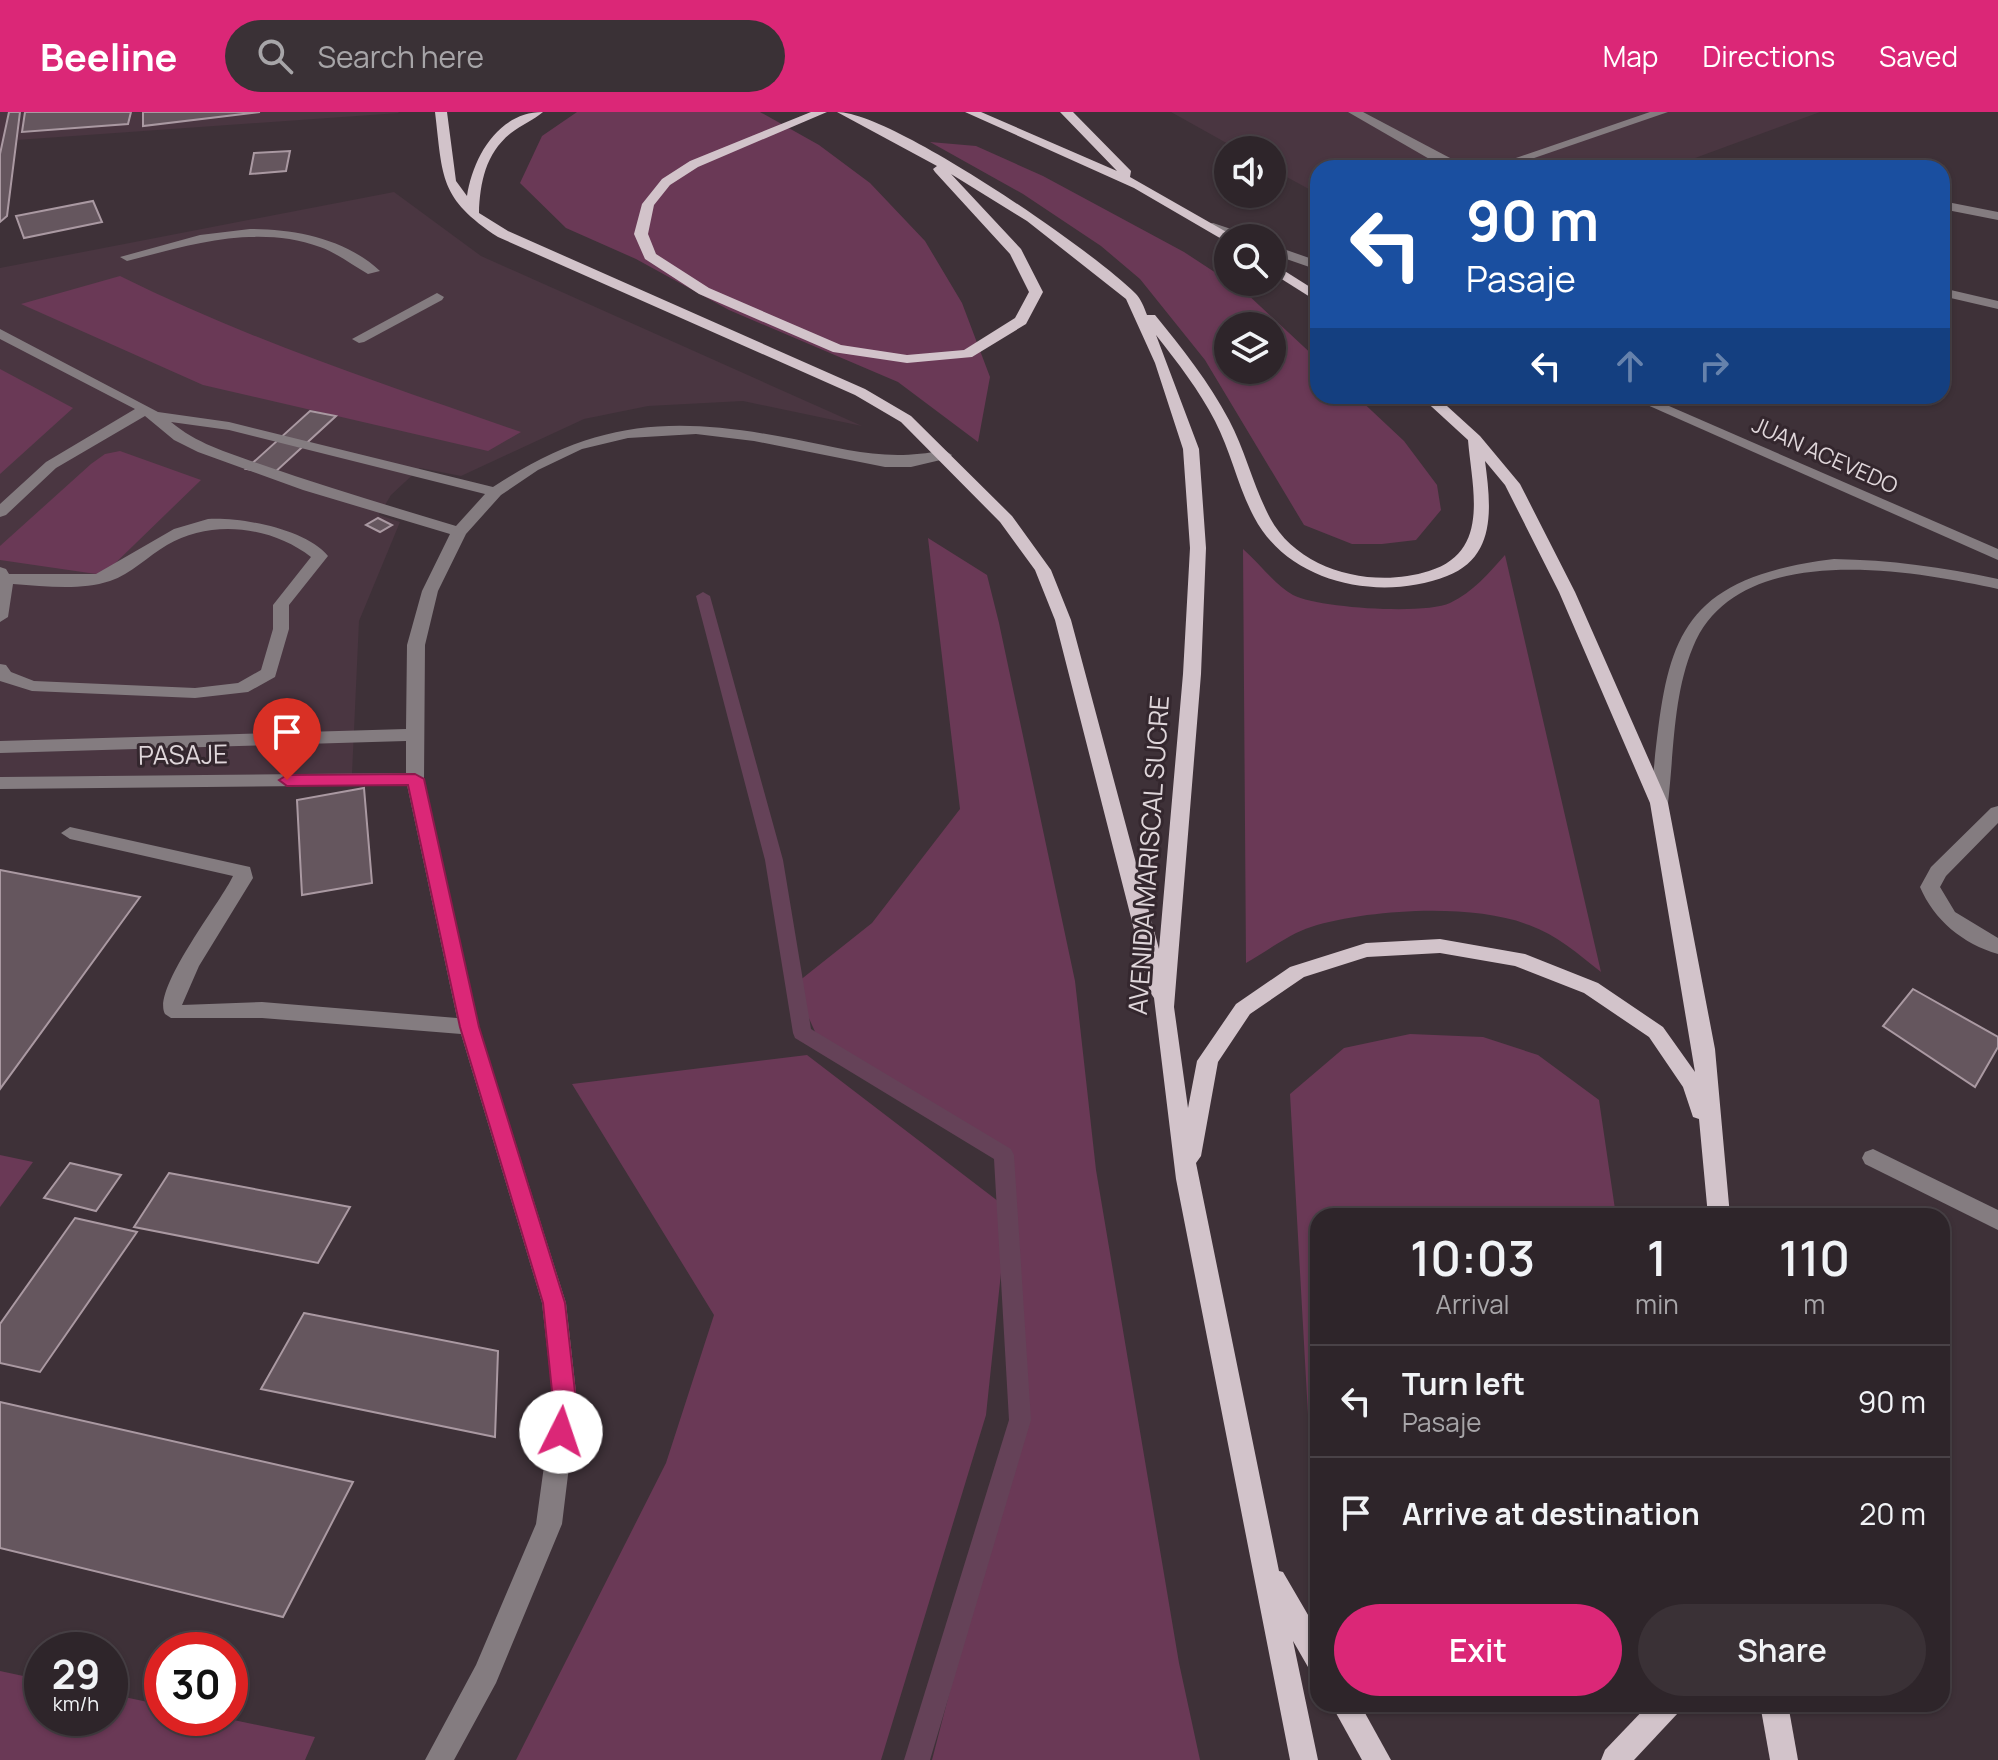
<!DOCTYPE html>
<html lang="en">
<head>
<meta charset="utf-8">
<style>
	:root { --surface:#2e252a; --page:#3a3136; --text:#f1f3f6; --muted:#a7a5a8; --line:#494247; --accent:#db2777 }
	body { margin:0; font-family:Manrope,sans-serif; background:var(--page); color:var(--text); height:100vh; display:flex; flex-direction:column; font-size:30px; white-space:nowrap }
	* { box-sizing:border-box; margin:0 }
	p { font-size:26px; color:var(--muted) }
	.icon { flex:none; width:44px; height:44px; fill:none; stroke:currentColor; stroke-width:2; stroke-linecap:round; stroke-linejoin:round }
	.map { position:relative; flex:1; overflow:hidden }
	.panel { position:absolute; left:1310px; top:1096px; width:640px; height:504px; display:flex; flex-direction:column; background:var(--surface); border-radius:24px; box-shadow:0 2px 6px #0004,0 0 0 2px var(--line) }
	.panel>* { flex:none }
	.top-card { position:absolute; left:1310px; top:48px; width:640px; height:244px; border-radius:24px; box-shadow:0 2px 6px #0004,0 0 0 2px var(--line); background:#1a4fa0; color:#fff; overflow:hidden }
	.fabs { position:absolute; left:1214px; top:24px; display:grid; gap:16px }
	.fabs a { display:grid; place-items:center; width:72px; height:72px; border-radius:50%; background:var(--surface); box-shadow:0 2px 6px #0004,0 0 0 2px var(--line); font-size:40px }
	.speed { position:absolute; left:24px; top:1520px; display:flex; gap:16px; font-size:40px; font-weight:700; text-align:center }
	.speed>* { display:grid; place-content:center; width:104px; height:104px; border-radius:50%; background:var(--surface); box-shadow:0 2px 6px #0004,0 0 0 2px var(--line); line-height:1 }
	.speed small { font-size:20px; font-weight:400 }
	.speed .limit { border:12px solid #d22; background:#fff; color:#111 }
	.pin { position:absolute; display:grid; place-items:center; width:68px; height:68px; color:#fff; margin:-82px -34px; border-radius:50% 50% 50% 0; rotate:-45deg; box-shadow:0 0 8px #0007 }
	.pin .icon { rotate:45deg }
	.me { position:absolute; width:88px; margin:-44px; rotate:4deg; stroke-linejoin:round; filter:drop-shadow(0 0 6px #0008) }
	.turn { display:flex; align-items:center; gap:28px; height:168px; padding:0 24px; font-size:36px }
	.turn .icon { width:104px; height:104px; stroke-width:2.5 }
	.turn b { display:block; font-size:56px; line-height:68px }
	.lanes { display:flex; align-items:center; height:76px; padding:0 24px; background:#0003; justify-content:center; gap:40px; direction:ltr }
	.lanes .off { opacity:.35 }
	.eta { display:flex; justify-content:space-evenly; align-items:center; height:136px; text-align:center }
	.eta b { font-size:48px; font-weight:600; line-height:56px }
	.primary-button { display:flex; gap:16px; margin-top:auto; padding:16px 24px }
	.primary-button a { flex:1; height:92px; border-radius:48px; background:var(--accent); color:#fff; font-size:32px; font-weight:600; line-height:92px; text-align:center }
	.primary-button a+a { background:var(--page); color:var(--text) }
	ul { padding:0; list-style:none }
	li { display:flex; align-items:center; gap:24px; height:112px; padding:0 24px; border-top:2px solid var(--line) }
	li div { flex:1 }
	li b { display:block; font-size:30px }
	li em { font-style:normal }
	header { display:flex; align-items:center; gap:48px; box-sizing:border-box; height:112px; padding:0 40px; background:var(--accent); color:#fff }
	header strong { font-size:38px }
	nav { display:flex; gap:44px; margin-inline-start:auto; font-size:28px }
	.search { width:560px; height:72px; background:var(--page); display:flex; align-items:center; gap:20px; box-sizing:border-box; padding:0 28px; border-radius:44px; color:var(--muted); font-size:30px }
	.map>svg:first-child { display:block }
	.built { fill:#4a3641 }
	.green { fill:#6a3956; fill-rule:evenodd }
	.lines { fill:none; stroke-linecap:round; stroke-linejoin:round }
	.stream { fill:#654258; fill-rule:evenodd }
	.building { fill:#65565e; stroke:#aa99a2; stroke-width:2 }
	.minor { fill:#847c80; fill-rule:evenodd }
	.major { fill:#d2c3ca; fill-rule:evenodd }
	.route { fill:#db2777; stroke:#8e194d; stroke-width:2 }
	.labels { text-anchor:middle; stroke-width:6; stroke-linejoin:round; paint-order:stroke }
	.far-street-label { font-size:22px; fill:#dfd6da; stroke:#34272e }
	.street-label { font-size:26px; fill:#dfd6da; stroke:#34272e }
</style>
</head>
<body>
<header>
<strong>Beeline</strong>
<div class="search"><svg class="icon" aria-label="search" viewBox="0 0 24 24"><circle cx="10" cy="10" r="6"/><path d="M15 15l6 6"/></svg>Search here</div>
<nav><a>Map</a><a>Directions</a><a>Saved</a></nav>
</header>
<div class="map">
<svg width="1998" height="1648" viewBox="0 0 1998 1648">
	<rect width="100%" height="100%" fill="#3e3138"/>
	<!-- built -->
	<g class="built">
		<path d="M0,0H398L399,1L17,28L0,106Z"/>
		<path d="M1171,0H1820L1668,56H1318V82L1272,57V38H1239Z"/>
		<path d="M394,80L481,144L862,314L743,289L648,294L584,307L461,364L420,356L391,383L379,403L400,410L359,509L352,662L0,665V156Z"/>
	</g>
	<!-- green -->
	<g class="green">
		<path d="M577,0H760L819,33L870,71L925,129L962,191L990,265L978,330L898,270L729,198L636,147L566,116L520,71L542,24Z"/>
		<path d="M930,30L976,34L1043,64L1184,140L1245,180L1318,248V284H1356L1404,329L1437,373L1441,398L1416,428L1382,432H1352L1304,413L1205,248L1140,167L1101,134L1023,82ZM1228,214H1272V258H1228Z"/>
		<path d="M120,164C249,228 385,273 521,320L488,339L203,273L21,192Z"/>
		<path d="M0,257L73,296L0,362Z"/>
		<path d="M120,339L201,368L103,463L0,448V434L91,352L105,342Z"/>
		<path d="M928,426L987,463L999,511L1075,869L1096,1058L1179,1551L1200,1648H932L1020,1308L1007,1104L986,1303L881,1648H516L666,1351L714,1203L572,972L807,943L1007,1096L1003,1043L821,933L794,873L872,811L960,697Z"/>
		<path d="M1243,437C1259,451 1275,473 1293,483C1318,496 1425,503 1450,491C1473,480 1489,461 1505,443L1601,860C1578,842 1557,823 1529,813C1472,791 1369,797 1311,815C1289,822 1267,839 1246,851Z"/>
		<path d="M1410,922L1483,925L1538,943L1599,988L1616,1104H1318V1431L1315,1427L1290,982L1344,936Z"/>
		<path d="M0,1043L33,1050L0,1095Z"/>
		<path d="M0,1559L42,1568V1606H110V1582L162,1593V1606H224L315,1625L305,1648H0Z"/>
	</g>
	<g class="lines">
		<!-- stream -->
		<path class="stream" d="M703,480L710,484L783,748L811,917L1011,1037L1014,1043L1031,1308L930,1648H904L1009,1308L994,1047L795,926L793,921L765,748L696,484Z"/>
	</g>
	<!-- building -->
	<g class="building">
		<path d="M9,0H20L7,104L0,110V42Z"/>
		<path d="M25,0H131L128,12L22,20Z"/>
		<path d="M143,0H260L143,14Z"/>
		<path d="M290,39L286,59L250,62L254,41Z"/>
		<path d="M93,89L102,110L24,126L16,104Z"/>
		<path d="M310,299L336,304L273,362L246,357Z"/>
		<path d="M378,406L392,413L380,420L366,413Z"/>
		<path d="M364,676L372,771L302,783L297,688Z"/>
		<path d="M0,758L140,785L0,977Z"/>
		<path d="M1913,877L1998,925V935L1975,975L1883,914Z"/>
		<path d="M70,1051L121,1063L96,1099L44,1086Z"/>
		<path d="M169,1061L350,1095L318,1151L134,1115Z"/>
		<path d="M75,1106L137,1120L40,1260L0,1251V1212Z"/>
		<path d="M304,1201L498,1239L495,1325L261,1277Z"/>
		<path d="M0,1290L353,1370L283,1505L0,1436Z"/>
	</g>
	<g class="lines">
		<!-- minor -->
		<g class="minor">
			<path d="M1348,0H1363L1469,56H1445Z"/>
			<path d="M1650,0H1668L1505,56H1487Z"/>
			<path d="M1942,89L1998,100V108L1942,97Z"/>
			<path d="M1213,111L1249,123L1251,126H1232L1208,118V112Z"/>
			<path d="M250,117C295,117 346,127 380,159L368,162C352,153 337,141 320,135C256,112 190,133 127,149L120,145L200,123Z"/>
			<path d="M1272,133L1318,149V158L1272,142Z"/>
			<path d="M1942,176L1998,189V197L1942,184Z"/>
			<path d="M437,181L444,185L442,188L364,230L359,231L352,227Z"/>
			<path d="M0,217L158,300L229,310L493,375C598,306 674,304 794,327C850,338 887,350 944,338L952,343L949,346L911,355H885L754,329L696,322L628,326L582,337L538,358L501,383L466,422L438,479L425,533L424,667L479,915L566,1191L577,1289L562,1412L496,1571L454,1648H425L476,1553L536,1412L553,1289L542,1191L461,922L262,906H171L165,902C151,878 221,790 233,764L70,727L61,721L70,715L250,755L253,766L199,854L182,893L262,890L457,906L407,673L0,677V665L406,661V629L0,641V629L406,617L407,533L422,479L450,422L303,378L198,340L174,328L145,304L56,356L6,403L0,405V392L46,350L135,297L0,227ZM171,310L229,318L485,382L456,414C390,394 325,375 260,352C229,341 197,332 171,310Z"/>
			<path d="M1627,284H1646L1998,437V448Z"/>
			<path d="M208,407C241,405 306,417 328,444L289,493V517L275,565L248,580L195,586L32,579L0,569V552L6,553L11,560L34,569L195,576L238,571L261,558L273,517V493L311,445C271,414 211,407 167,433C148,444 131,462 110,469C79,479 45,474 13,472L8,505L0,510V455L6,457L9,462H96L174,417Z"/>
			<path d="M1834,447C1890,448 1943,455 1998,467V477C1911,458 1737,427 1693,535C1673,583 1674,640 1668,691L1666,695H1652L1650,691C1667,544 1661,468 1834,447Z"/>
			<path d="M1998,694V711L1946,764L1940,775L1955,800L1998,826V842C1963,832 1934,808 1920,775L1931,755L1991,696Z"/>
			<path d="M1873,1037L1998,1098V1118L1865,1052L1862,1046L1865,1040Z"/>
		</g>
		<!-- major -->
		<g class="major">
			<path d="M435,0H447L456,69L467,84C473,45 498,0 543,0C534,8 521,13 511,21C486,41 480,70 479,101L508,119L865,277L911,304L1012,404L1051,458L1071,508L1159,837L1183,562L1190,436L1183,337L1155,251L1126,187L1027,109L951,62L1021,137L1043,180L1026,212L972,245L907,251L833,240L699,182L645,147L634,122L642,92L662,67L690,49L811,0H827L698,55L670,73L654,93L648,122L656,142L709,176L841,233L907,243L964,238L1015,206L1029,180L1010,142L935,60L933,57L937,54L837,0C892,0 1092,138 1135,181C1141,187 1144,195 1147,203H1155C1182,236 1209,270 1229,308C1245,338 1253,373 1269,404C1297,459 1373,477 1429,459C1491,440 1472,377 1468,328L1420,284H1436L1480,324L1520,372L1575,480L1668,691L1715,937L1730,1104H1708L1699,1007L1693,1005L1683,975L1649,925L1584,881L1515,854L1440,841L1367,845L1304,865L1250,902L1218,950L1201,1044L1196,1051L1279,1459L1283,1460L1318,1520V1559L1308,1555L1293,1529L1318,1648H1290L1176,1067L1154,886L1150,880L1055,508L1035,458L1000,410L901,310L855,283L498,125C439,86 443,66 435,0ZM1156,223C1178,251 1199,278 1215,309C1231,340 1238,375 1254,405C1289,472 1380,490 1447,464C1497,445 1491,394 1485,349L1505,373L1559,480L1650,691L1695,960L1663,915L1598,871L1525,842L1440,827L1366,831L1290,855L1236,892L1197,949L1188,996L1174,895L1201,562L1206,436L1199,337Z"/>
			<path d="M965,0H981L1117,59L1060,0H1073L1131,59L1130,65L1237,126L1225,129L1134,76Z"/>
			<path d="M1272,151L1318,180V190L1272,161Z"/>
			<path d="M1331,1592H1360L1391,1648H1362Z"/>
			<path d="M1649,1592H1682L1678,1601L1634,1648H1601L1605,1638Z"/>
			<path d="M1760,1592H1788L1798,1648H1770Z"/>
		</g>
	</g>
	<!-- route -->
	<path class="route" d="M415,662L424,667L479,915L565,1191L576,1289L569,1327L561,1330L553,1327L549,1320L553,1289L543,1191L460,915L408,673L287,674L279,668L287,663Z"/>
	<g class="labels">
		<!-- far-street labels -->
		<g class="far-street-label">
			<text transform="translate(1825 343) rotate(24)" y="8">JUAN ACEVEDO</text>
		</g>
		<!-- street labels -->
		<g class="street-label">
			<text transform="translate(183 643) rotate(-1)" y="9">PASAJE</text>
			<text transform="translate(1149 743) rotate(-86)" y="9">AVENIDA MARISCAL SUCRE</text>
		</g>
	</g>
</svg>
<div class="fabs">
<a><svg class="icon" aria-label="sound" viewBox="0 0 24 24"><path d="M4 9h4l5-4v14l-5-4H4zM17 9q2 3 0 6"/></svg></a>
<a><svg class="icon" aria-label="search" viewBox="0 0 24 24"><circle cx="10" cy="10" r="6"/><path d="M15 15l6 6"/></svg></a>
<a><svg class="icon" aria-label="layers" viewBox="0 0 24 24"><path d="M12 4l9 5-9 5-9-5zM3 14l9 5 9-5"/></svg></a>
</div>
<div class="speed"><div>29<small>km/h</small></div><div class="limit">30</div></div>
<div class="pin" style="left:287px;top:668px;background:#d93025"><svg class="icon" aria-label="arrive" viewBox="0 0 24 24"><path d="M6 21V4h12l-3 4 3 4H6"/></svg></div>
<svg class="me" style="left:561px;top:1320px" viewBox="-20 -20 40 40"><circle r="19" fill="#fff"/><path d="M0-13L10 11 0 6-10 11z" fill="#db2777"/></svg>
<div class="top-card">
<div class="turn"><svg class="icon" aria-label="left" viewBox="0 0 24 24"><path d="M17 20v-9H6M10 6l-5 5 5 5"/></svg><div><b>90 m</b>Pasaje</div></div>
<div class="lanes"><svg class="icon" aria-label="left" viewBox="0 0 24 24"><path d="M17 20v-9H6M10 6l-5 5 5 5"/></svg><svg class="icon off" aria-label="ahead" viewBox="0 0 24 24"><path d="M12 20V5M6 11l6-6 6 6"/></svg><svg class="icon off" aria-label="right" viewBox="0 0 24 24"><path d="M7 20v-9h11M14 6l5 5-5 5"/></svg></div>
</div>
<section class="panel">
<div class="eta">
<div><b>10:03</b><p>Arrival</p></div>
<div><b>1</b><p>min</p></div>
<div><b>110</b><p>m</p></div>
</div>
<ul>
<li><svg class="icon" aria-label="left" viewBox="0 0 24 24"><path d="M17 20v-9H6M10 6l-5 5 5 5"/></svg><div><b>Turn left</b><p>Pasaje</p></div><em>90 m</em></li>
<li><svg class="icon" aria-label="arrive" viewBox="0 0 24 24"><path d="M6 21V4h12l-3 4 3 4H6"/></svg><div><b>Arrive at destination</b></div><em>20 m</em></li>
</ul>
<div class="primary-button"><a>Exit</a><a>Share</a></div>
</section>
</div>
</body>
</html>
